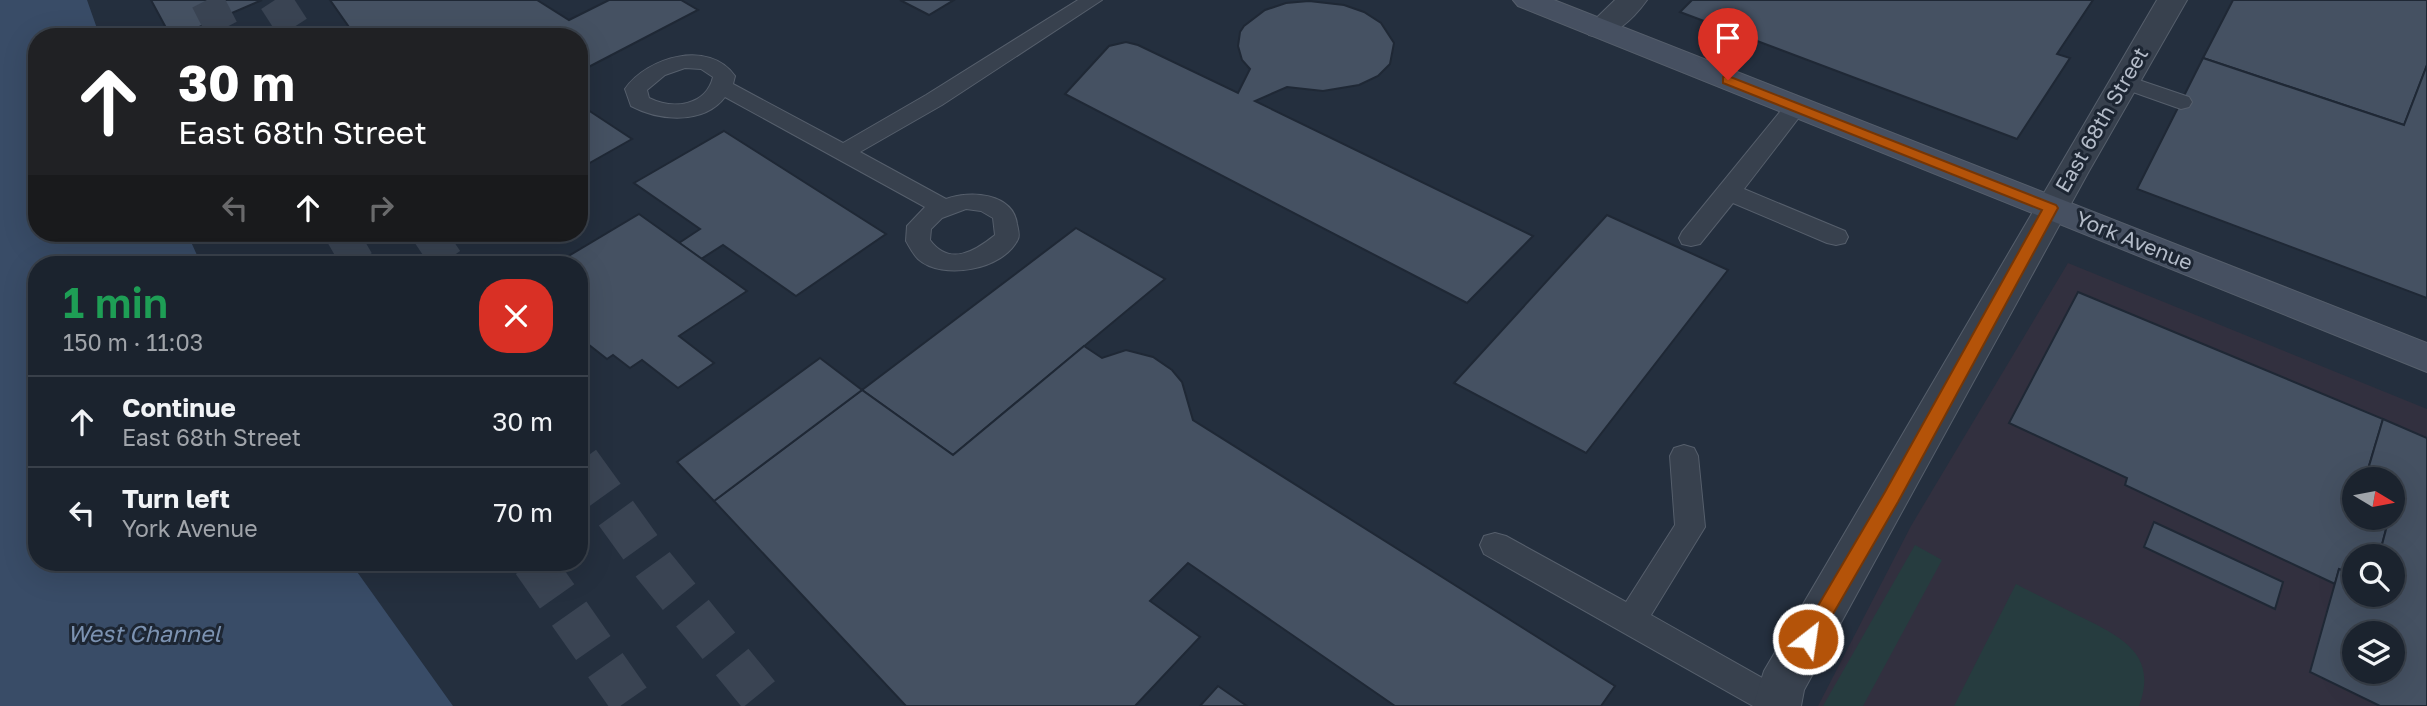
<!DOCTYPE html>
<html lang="en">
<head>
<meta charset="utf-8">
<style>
	:root { --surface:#1b232e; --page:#282f3a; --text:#f1f3f6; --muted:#a0a4aa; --line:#39404a }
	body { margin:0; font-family:"Golos Text",sans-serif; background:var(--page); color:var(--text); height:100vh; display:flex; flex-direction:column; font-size:26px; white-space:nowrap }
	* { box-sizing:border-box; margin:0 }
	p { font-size:23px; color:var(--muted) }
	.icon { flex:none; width:38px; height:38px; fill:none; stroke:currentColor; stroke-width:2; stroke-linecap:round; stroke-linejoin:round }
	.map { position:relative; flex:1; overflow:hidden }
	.panel { position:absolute; left:28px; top:256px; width:560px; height:315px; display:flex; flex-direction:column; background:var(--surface); border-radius:28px; box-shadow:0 7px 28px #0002,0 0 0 2px var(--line) }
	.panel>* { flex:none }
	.hud { position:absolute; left:28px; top:28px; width:560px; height:214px; border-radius:28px; box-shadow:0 7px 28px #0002,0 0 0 2px var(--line); background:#202124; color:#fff; overflow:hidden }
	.needle { width:46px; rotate:100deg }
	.fabs { position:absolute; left:2342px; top:467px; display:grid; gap:14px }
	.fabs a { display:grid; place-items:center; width:63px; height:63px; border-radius:50%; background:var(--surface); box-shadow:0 7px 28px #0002,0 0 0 2px var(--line); font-size:35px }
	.pin { position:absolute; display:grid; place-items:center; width:60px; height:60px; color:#fff; margin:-72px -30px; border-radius:50% 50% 50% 0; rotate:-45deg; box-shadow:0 0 7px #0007 }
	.pin .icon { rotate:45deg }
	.me { position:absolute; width:77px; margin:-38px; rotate:30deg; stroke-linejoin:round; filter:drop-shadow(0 0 5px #0008) }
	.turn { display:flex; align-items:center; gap:24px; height:147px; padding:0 35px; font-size:32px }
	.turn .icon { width:91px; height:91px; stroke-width:2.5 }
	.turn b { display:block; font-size:49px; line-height:60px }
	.lanes { display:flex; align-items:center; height:66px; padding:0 35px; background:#0003; justify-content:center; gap:35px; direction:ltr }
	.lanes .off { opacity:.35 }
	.round { display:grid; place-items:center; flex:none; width:74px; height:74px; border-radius:28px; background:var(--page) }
	.headline { display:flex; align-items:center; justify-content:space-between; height:119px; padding:0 35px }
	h1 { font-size:42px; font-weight:600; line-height:52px; color:#1e9e55 }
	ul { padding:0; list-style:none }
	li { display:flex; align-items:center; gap:21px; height:91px; padding:0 35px; border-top:2px solid var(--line) }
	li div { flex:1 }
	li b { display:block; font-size:26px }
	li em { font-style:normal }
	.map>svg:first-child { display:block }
	.medical { fill:#32303f; fill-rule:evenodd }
	.green { fill:#263c3f }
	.water { fill:#394c67 }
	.building { fill:#455162; stroke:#1f2835; stroke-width:2; fill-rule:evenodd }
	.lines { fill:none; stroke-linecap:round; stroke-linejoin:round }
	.motorway-tunnel-far1 { stroke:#3a4453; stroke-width:33; stroke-dasharray:33 17; stroke-linecap:butt }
	.motorway-tunnel { stroke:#3a4453; stroke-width:42; stroke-dasharray:42 21; stroke-linecap:butt }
	.service-casing { stroke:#565f6c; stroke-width:2 }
	.minor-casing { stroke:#565f6c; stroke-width:2 }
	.secondary-casing { stroke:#565f6c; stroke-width:2 }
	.service { fill:#38414e; fill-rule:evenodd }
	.minor { fill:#38414e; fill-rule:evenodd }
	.secondary { fill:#465061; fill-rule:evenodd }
	.route { fill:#b45309; stroke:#753606; stroke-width:2 }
	.labels { text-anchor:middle; stroke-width:6; stroke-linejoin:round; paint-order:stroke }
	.street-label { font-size:21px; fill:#b4bcc9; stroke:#1d2633 }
	.water-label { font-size:23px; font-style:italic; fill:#7c92b1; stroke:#1d2633 }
</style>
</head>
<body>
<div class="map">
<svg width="2427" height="706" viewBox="0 0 2427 706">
	<rect width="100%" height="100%" fill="#242f3e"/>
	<!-- medical -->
	<path class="medical" d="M2068,263L2427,409V706H1818L1911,526ZM2354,480H2392V518H2354ZM2354,556H2392V595H2354ZM2354,634H2392V672H2354Z"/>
	<!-- green -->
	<g class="green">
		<path d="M1915,545L1942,560L1863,706H1823Z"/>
		<path d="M2016,584C2037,595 2058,605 2079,616C2119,636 2159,653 2139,706H1954Z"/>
	</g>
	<!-- water -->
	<path class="water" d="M0,0H87L100,37H37V233H187L201,264H37V562H350L453,706H0Z"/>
	<!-- building -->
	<g class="building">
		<path d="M151,0H262L176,37H171Z"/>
		<path d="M330,0H537L569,20L609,0H681L698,10L579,72V37H356Z"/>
		<path d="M900,0H954L929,15Z"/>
		<path d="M1692,0H2093L2057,54L2070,58L2017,139L1680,12Z"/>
		<path d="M2233,0H2427V65L2404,125L2203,58Z"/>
		<path d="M1309,1L1344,5L1364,12L1381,23L1394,43L1390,64L1378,76L1359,85L1323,91L1287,87L1255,101L1533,236L1467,303L1065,94L1109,46L1126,42L1138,45L1238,93L1250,69L1242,60L1238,46L1240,32L1244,26L1265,10L1286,3Z"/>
		<path d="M2203,58L2404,125L2427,65V298L2137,189Z"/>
		<path d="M585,108L632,139L579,169V111Z"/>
		<path d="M724,131L886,234L796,296L723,245L701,259L679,243L700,229L634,183Z"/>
		<path d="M639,214L747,291L679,336L714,363L678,388L642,360L630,368L613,355L607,359L579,337V264H555Z"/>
		<path d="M1607,215L1728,270L1586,453L1454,383Z"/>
		<path d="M1076,228L1165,279L953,455L862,390Z"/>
		<path d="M2078,292L2383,419L2369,466L2399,479L2392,504V480H2354V518H2389L2379,556H2354V575L2339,569L2335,584L2125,485L2127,478L2009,423Z"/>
		<path d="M1084,346L1102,358L1126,350L1153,357L1172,370L1182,382L1193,420L1615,686L1601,706H1395L1188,563L1150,601L1200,637L1135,706H906L714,501L862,390L953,455Z"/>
		<path d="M820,358L862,390L714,501L677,462Z"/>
		<path d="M2383,419L2427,438V706H2380L2310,672L2339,569L2354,575V595H2392V556H2379L2389,518H2392V504L2399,479L2369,466ZM2354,634H2392V672H2354Z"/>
		<path d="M2154,522L2283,582L2275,609L2144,547Z"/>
		<path d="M1218,686L1247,706H1200Z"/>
	</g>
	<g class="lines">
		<!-- motorway-tunnel-far1 -->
		<g class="motorway-tunnel-far1">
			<path d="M207,0L226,37"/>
			<path d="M275,0L299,37"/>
			<path d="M341,233L359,264"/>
			<path d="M428,233L449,264"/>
		</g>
		<!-- motorway-tunnel -->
		<g class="motorway-tunnel">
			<path d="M579,462L654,566L768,706"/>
			<path d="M533,562L634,706"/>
		</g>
		<!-- service casing -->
		<g class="service-casing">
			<g id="service">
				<path d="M1078,0H1102L942,105L860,152L946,199C970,190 1013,193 1017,224C1018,229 1020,235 1018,239C1004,270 942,281 918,259C913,254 909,246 906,241L907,226L925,207L725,97C704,125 659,121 631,106L625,89C647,57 709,39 735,76L733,84L843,143L926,95ZM685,68L701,69L713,77C706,106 673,110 649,98L647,90L665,75ZM966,209L981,211L993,218L995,235C975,251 950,267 930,240L931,229L942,218Z"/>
				<path d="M2124,75L2189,97L2192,102L2189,107L2181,109L2116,86L2113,81L2116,76Z"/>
				<path d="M1796,100L1804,102L1807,107L1744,189L1845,231L1848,237L1845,243L1836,245L1827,243L1733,203L1700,244L1691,246L1682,244L1679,238L1682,232L1788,102Z"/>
				<path d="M1684,445L1694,448L1698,456L1705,527L1651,615L1789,693L1792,706H1753L1484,554L1480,545L1484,536L1495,533L1506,536L1626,602L1675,525L1670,456L1674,448Z"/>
			</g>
		</g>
		<!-- minor casing -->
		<g class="minor-casing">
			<g id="minor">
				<path d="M1615,0H1647C1634,18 1612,41 1589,35L1585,29Z"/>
				<path d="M2157,0H2187L2089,171L1804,690L1801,706H1753L1764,671Z"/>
			</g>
		</g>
		<!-- secondary casing -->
		<g class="secondary-casing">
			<path id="secondary" d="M1513,0H1554L2427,343V372L1518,6Z"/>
		</g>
		<!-- service -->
		<use href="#service" class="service"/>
		<!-- minor -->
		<use href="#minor" class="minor"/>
		<!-- secondary -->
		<use href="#secondary" class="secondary"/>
	</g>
	<!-- route -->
	<path class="route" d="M1728,76L2056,205L2058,208L1898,502L1815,645L1808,647L1802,645L1799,639L1802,633L1885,492L2042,210L1723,83V77Z"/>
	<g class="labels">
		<!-- street labels -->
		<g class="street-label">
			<text transform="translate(2102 120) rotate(-60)" y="7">East 68th Street</text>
			<text transform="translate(2134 241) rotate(22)" y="7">York Avenue</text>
		</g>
		<!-- water labels -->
		<g class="water-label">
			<text x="144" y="642">West Channel</text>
		</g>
	</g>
</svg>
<div class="fabs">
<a><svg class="needle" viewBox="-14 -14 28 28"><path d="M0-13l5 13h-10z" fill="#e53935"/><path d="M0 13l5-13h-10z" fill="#a0a4aa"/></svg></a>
<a><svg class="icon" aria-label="search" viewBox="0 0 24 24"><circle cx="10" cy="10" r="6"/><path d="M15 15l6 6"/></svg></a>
<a><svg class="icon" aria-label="layers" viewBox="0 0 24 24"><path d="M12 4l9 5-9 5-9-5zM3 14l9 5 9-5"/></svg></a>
</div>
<div class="pin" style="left:1728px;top:80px;background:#d93025"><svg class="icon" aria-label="arrive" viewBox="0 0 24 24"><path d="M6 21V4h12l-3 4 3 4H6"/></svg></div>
<svg class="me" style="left:1808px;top:639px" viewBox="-20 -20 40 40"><circle r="17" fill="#b45309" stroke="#fff" stroke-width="3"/><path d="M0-11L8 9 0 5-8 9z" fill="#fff"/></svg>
<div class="hud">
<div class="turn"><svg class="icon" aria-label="ahead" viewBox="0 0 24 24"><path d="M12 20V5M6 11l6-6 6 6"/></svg><div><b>30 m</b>East 68th Street</div></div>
<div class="lanes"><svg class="icon off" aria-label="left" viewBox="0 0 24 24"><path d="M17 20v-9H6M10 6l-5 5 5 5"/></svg><svg class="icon" aria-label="ahead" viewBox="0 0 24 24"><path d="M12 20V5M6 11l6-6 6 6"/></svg><svg class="icon off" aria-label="right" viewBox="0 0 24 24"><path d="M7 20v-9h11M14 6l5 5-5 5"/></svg></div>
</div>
<section class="panel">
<div class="headline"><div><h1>1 min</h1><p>150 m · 11:03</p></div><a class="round" style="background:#d93025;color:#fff"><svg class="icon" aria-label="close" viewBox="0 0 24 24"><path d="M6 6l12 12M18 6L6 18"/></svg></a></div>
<ul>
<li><svg class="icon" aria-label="ahead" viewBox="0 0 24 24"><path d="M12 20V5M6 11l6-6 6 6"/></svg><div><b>Continue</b><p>East 68th Street</p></div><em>30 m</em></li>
<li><svg class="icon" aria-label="left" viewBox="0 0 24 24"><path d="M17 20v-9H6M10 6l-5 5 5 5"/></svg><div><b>Turn left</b><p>York Avenue</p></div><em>70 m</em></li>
</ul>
</section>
</div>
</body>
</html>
